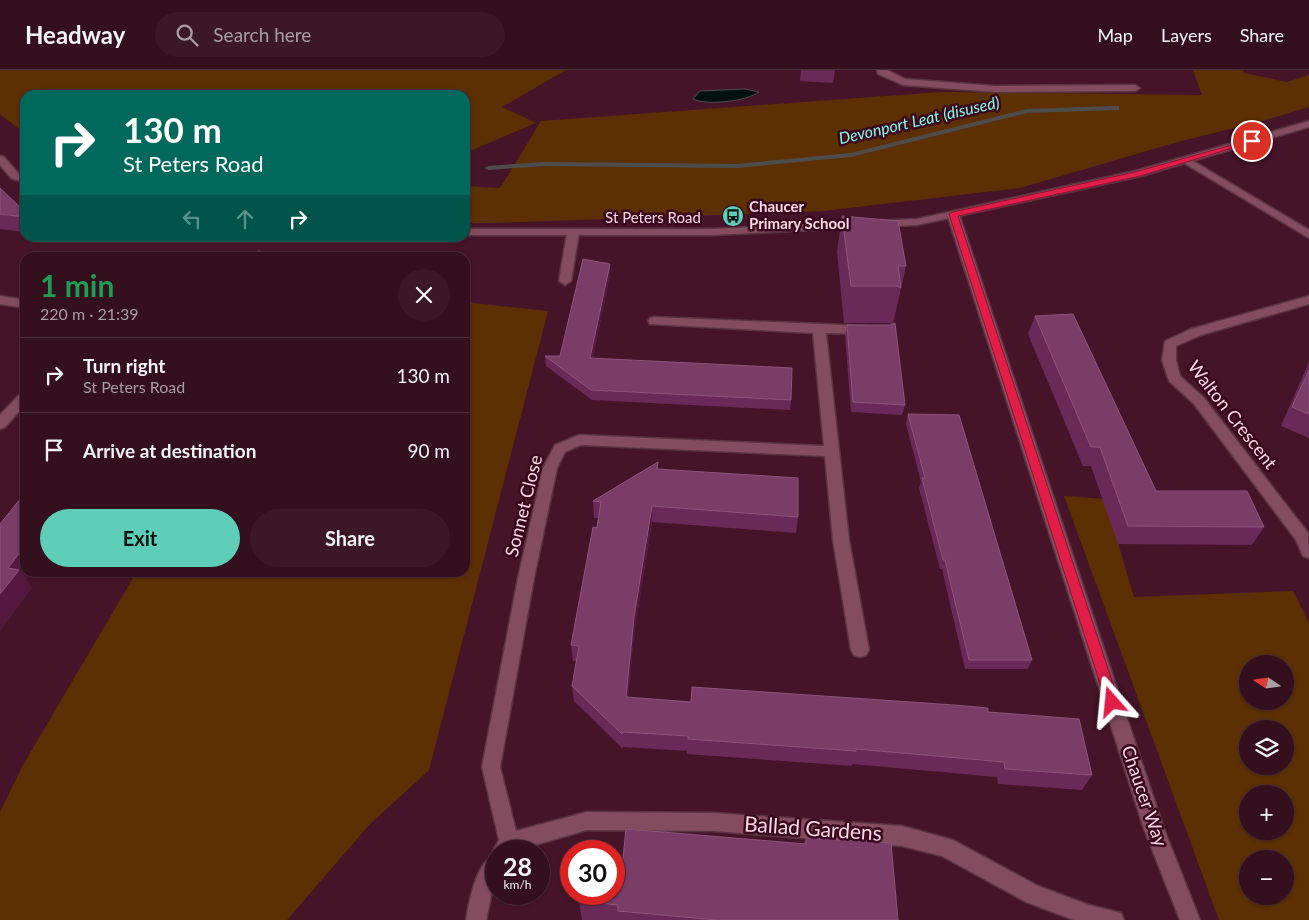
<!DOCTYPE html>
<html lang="en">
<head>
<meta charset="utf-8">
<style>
	:root { --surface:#340f1e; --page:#3c1827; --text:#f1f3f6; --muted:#a99ca4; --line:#4e2f3c; --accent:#5eceb8 }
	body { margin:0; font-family:Lato,sans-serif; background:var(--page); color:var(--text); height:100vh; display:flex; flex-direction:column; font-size:19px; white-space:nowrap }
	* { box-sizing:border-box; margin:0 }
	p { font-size:16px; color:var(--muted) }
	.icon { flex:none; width:28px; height:28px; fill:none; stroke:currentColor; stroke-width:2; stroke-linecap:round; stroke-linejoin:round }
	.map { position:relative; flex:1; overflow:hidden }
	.panel { position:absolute; left:20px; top:182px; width:450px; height:325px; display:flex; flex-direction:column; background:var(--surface); border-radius:15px; box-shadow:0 1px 4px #0004,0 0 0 1px var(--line) }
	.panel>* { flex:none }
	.top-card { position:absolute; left:20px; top:20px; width:450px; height:152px; border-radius:15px; box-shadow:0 1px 4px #0004,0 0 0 1px var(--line); background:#00695c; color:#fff; overflow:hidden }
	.needle { width:32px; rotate:283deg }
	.controls { position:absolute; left:1239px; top:585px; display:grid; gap:10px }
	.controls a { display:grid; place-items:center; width:55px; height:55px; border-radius:50%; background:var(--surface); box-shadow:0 1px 4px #0004,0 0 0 1px var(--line); font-size:25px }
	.speed { position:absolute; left:485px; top:770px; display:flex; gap:10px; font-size:25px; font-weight:700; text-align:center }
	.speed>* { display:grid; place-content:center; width:65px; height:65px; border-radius:50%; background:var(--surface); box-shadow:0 1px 4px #0004,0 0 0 1px var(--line); line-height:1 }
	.speed small { font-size:12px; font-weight:400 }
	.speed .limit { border:8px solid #d22; background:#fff; color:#111 }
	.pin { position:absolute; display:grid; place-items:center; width:42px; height:42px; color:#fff; margin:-21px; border:2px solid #fff; border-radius:50%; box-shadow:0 1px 5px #0007 }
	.me { position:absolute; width:55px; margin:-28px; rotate:342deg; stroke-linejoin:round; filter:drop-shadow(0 0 4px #0008) }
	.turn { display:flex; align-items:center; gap:18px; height:105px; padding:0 20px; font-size:22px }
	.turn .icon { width:65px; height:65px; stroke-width:2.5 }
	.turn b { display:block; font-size:35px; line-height:42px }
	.lanes { display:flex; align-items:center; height:48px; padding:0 20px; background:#0003; justify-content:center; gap:25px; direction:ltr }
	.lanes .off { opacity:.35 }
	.round { display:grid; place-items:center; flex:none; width:52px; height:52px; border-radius:26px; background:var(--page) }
	.summary { display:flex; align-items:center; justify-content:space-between; height:85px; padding:0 20px }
	h1 { font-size:30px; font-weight:700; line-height:38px; color:#1e9e55 }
	.button { display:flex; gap:10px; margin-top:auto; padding:10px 20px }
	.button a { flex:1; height:58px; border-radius:30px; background:var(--accent); color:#111; font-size:20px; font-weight:700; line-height:58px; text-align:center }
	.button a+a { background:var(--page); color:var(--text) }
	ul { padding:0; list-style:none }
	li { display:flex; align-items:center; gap:15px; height:75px; padding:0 20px; border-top:1px solid var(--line) }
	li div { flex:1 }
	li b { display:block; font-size:19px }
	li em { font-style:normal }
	header { display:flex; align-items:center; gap:30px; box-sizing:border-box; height:70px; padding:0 25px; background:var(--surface); border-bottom:1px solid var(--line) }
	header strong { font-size:24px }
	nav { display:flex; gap:28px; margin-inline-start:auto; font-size:18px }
	.search { width:350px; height:45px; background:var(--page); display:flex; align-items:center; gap:12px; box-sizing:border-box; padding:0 18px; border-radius:28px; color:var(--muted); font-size:19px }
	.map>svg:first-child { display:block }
	.green { fill:#5c3003; fill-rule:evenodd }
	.water { fill:#04120f; stroke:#4e4d4e }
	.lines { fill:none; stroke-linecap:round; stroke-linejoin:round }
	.stream { fill:#4e4d4e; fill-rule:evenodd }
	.lane-casing { stroke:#5b3443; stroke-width:3 }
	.street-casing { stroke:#5b3443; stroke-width:3 }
	.secondary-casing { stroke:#5b3443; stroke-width:3 }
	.lane { fill:#834c5f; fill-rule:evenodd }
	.street { fill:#834c5f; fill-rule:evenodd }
	.secondary { fill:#834c5f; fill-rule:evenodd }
	.wall { fill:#6a2a59 }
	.shaded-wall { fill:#55193f }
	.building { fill:#793d68; stroke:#8d557b }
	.route { fill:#e11d48; stroke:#92132f }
	.labels { text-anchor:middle; stroke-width:5; stroke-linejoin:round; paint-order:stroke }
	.far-poi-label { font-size:15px; font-weight:bold; fill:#f9d7e1; stroke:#3a091f; text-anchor:start }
	.far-street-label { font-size:15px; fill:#f9d7e1; stroke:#3a091f }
	.far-water-label { font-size:16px; font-style:italic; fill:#84fce4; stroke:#3a091f }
	.street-label { font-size:18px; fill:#f9d7e1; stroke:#3a091f }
	.near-street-label { font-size:21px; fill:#f9d7e1; stroke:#3a091f }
</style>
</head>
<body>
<header>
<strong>Headway</strong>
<div class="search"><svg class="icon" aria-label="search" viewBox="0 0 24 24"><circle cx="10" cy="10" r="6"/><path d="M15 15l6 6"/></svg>Search here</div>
<nav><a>Map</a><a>Layers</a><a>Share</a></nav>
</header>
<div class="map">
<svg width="1309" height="850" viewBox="0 0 1309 850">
	<rect width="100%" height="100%" fill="#461428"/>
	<!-- green -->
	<g class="green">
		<path d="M0,0H566L502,37L536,53L465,83V25H25V64L0,44Z"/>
		<path d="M1193,0H1243L1244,3L1287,12L1309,5V37L1259,52L1181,71L1020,118L823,141L491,153H465V116L500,118L541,51L941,22L1202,25Z"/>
		<path d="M465,232L548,241L429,700L369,755L287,850H0V742L23,695L136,503L465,502Z"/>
		<path d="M1064,426L1105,429L1134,527L1293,521L1309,553V850H1219ZM1248,594H1285V631H1248ZM1248,659H1285V696H1248ZM1248,724H1285V761H1248ZM1248,789H1285V826H1248Z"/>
	</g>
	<!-- water -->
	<path class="water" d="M745,19L759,22C747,31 707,36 693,29L700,21Z"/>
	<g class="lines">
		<!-- stream -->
		<path class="stream" d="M1116,36H1119V40L1027,43L851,87L737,98L546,96L488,100L484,98L488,96L546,92L737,94L851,83L1027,39Z"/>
		<!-- lane casing -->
		<g class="lane-casing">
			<path id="lane" d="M573,160L579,163L571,211L565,215L559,211L567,163Z"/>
		</g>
		<!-- street casing -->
		<g class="street-casing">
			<g id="street">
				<path d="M877,0H887L905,9L995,16L1135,15L1140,18L1135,21L995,22L903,15L878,4Z"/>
				<path d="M1188,88L1309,160V168L1184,93L1183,91Z"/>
				<path d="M953,141L959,144L1164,759L1200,850H1180L1144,759L947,144Z"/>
				<path d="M0,226L25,230V238L0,234Z"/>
				<path d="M1309,226V234L1201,265L1176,276V290L1180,306L1204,328L1308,463L1309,488L1303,486L1296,470L1194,334L1169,311L1162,290L1165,271L1191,259Z"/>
				<path d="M654,247L866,256L872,260L866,264L826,263L849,470L869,580L866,585L860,587L854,585L851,580L833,470L825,386L581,375L565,382L557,398L534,508L500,697L516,761L587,742L714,743L902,756L953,770L1038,816L1089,835L1121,843L1124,850H1074L1026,832L942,786L902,776L714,761L587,760L514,781H496V813L492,822L486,850H466C469,832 476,792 495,785L493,781L499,770L482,697L518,508L543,398L555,375L579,365L824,376L813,263L650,254L648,251L650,248Z"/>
				<path d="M25,322V335L5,357L0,359V345L20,324Z"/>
			</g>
		</g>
		<!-- secondary casing -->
		<g class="secondary-casing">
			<g id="secondary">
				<path d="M1309,51V57L1141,106L917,155L712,165H465V159H712L917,149L1135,101Z"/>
				<path d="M0,86L4,87L19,104L25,106V113L11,108L0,95Z"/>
			</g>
		</g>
		<!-- lane -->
		<use href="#lane" class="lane"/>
		<!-- street -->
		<use href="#street" class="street"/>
		<!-- secondary -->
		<use href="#secondary" class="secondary"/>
	</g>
	<!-- wall -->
	<g class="wall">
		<path d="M801,0H835L833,13L800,11Z"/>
		<path d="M0,118L25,142V162L0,159Z"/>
		<path d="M842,146L906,196L893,254L905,335L902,345L851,342L845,265L847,255H892L889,253H844L837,182Z"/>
		<path d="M610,194V204L593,288L791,330L790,340L592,330L546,296L545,286H560Z"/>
		<path d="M1035,246L1156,421L1264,457L1252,475L1118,474L1091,396H1083L1028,264Z"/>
		<path d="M1309,292V368L1281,356Z"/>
		<path d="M908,344L1032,590L1028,599H965L942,499H940L919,418L921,412L906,354Z"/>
		<path d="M658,392V400L798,447L796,463L652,452L634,564L628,627L691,632L988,642L1092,705L1082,720L998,714L997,707L852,694V696L687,684V681L623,677V679L574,631L572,616L576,591H573L571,575L598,448H594L593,431Z"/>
		<path d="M806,768L898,850H582L579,831L804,774Z"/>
	</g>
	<!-- shaded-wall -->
	<g class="shaded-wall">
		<path d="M610,194V204L591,298L590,288Z"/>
		<path d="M652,436V452L634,564L627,642L626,627L634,547Z"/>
		<path d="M25,476V502H32L26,510L32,518L0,561V524L8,498Z"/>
	</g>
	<!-- building -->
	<g class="building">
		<path d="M0,118L25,142V147L0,144Z"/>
		<path d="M842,146L898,151L906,196H898L901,218L897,216H851Z"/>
		<path d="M258,181L308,188H254Z"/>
		<path d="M583,189L610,194L590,288L792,298L791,330L591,320L545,286H560Z"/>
		<path d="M1073,244L1156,421H1247L1264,457L1128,456L1100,377H1091L1035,246Z"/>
		<path d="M895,253L905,335L853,332L847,255H891Z"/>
		<path d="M1309,300V344L1292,337Z"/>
		<path d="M908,344L959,345L1032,590H969L945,490H943L922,408H925Z"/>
		<path d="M658,392L657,399L798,408V447L652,436L634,547L626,627L691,632L692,617L954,635L988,638V642L1079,649L1092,705L1005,699L1004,692L856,679V681L688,669V666L622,662V664L572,616L579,576L571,575L593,457L597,458L601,432L593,431Z"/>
		<path d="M25,423V476L8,498L19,500L0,524V454Z"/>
		<path d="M626,759L806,774V768L891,773L898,850H717L618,841V835L579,831L580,824H614V787L623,788Z"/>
	</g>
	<!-- route -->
	<path class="route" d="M1250,70L1256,71L1140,106L958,146L1119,632L1117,636L1112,638L1108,636L1106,632L949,144L953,142L1135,102Z"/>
	<!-- icons -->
	<defs>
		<g id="bus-disc" transform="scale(1.125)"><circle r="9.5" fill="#5eceb8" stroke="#3a091f"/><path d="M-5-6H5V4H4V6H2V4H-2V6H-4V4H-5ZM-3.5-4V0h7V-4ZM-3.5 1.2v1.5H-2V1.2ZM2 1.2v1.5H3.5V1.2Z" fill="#111"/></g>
	</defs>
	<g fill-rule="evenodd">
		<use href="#bus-disc" x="733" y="146"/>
	</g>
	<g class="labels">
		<!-- far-poi labels -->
		<g class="far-poi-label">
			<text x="749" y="142">Chaucer<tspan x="749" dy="17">Primary School</tspan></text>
		</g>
		<!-- far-street labels -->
		<g class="far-street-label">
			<text x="653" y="153">St Peters Road</text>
		</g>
		<!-- far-water labels -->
		<g class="far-water-label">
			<text transform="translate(919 50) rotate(-13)" y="6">Devonport Leat (disused)</text>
		</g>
		<!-- street labels -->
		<g class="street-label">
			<text transform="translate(1232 345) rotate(52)" y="6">Walton Crescent</text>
			<text transform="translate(524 436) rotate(-76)" y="6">Sonnet Close</text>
			<text transform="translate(1144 726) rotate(71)" y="6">Chaucer Way</text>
		</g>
		<!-- near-street labels -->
		<g class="near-street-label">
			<text transform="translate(813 759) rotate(4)" y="7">Ballad Gardens</text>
		</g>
	</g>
</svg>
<div class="controls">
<a><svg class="needle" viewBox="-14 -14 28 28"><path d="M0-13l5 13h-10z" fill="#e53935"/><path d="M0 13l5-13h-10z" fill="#a99ca4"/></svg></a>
<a><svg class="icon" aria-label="layers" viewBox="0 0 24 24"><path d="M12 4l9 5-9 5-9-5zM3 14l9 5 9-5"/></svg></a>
<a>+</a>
<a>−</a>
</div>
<div class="speed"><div>28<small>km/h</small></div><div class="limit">30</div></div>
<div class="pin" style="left:1252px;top:71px;background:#d93025"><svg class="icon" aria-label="arrive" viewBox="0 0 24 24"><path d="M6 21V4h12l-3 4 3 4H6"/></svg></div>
<svg class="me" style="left:1112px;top:632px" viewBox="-20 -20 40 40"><path d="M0-17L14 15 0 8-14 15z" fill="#e11d48" stroke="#fff" stroke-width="4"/></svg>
<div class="top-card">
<div class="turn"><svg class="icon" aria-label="right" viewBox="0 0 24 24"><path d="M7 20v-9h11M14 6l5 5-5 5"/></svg><div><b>130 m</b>St Peters Road</div></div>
<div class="lanes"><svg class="icon off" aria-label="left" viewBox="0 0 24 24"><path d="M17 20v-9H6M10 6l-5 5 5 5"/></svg><svg class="icon off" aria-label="ahead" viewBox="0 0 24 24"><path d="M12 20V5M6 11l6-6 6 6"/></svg><svg class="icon" aria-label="right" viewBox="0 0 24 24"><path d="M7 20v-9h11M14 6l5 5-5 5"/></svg></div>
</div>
<section class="panel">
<div class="summary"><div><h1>1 min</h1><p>220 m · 21:39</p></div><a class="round"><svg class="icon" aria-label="close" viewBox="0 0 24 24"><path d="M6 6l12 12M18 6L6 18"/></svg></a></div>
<ul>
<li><svg class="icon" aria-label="right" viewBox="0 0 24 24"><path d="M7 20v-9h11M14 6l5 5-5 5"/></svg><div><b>Turn right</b><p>St Peters Road</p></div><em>130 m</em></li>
<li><svg class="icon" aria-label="arrive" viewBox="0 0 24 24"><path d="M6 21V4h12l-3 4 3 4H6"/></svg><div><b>Arrive at destination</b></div><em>90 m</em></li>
</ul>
<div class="button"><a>Exit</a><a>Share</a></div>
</section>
</div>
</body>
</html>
